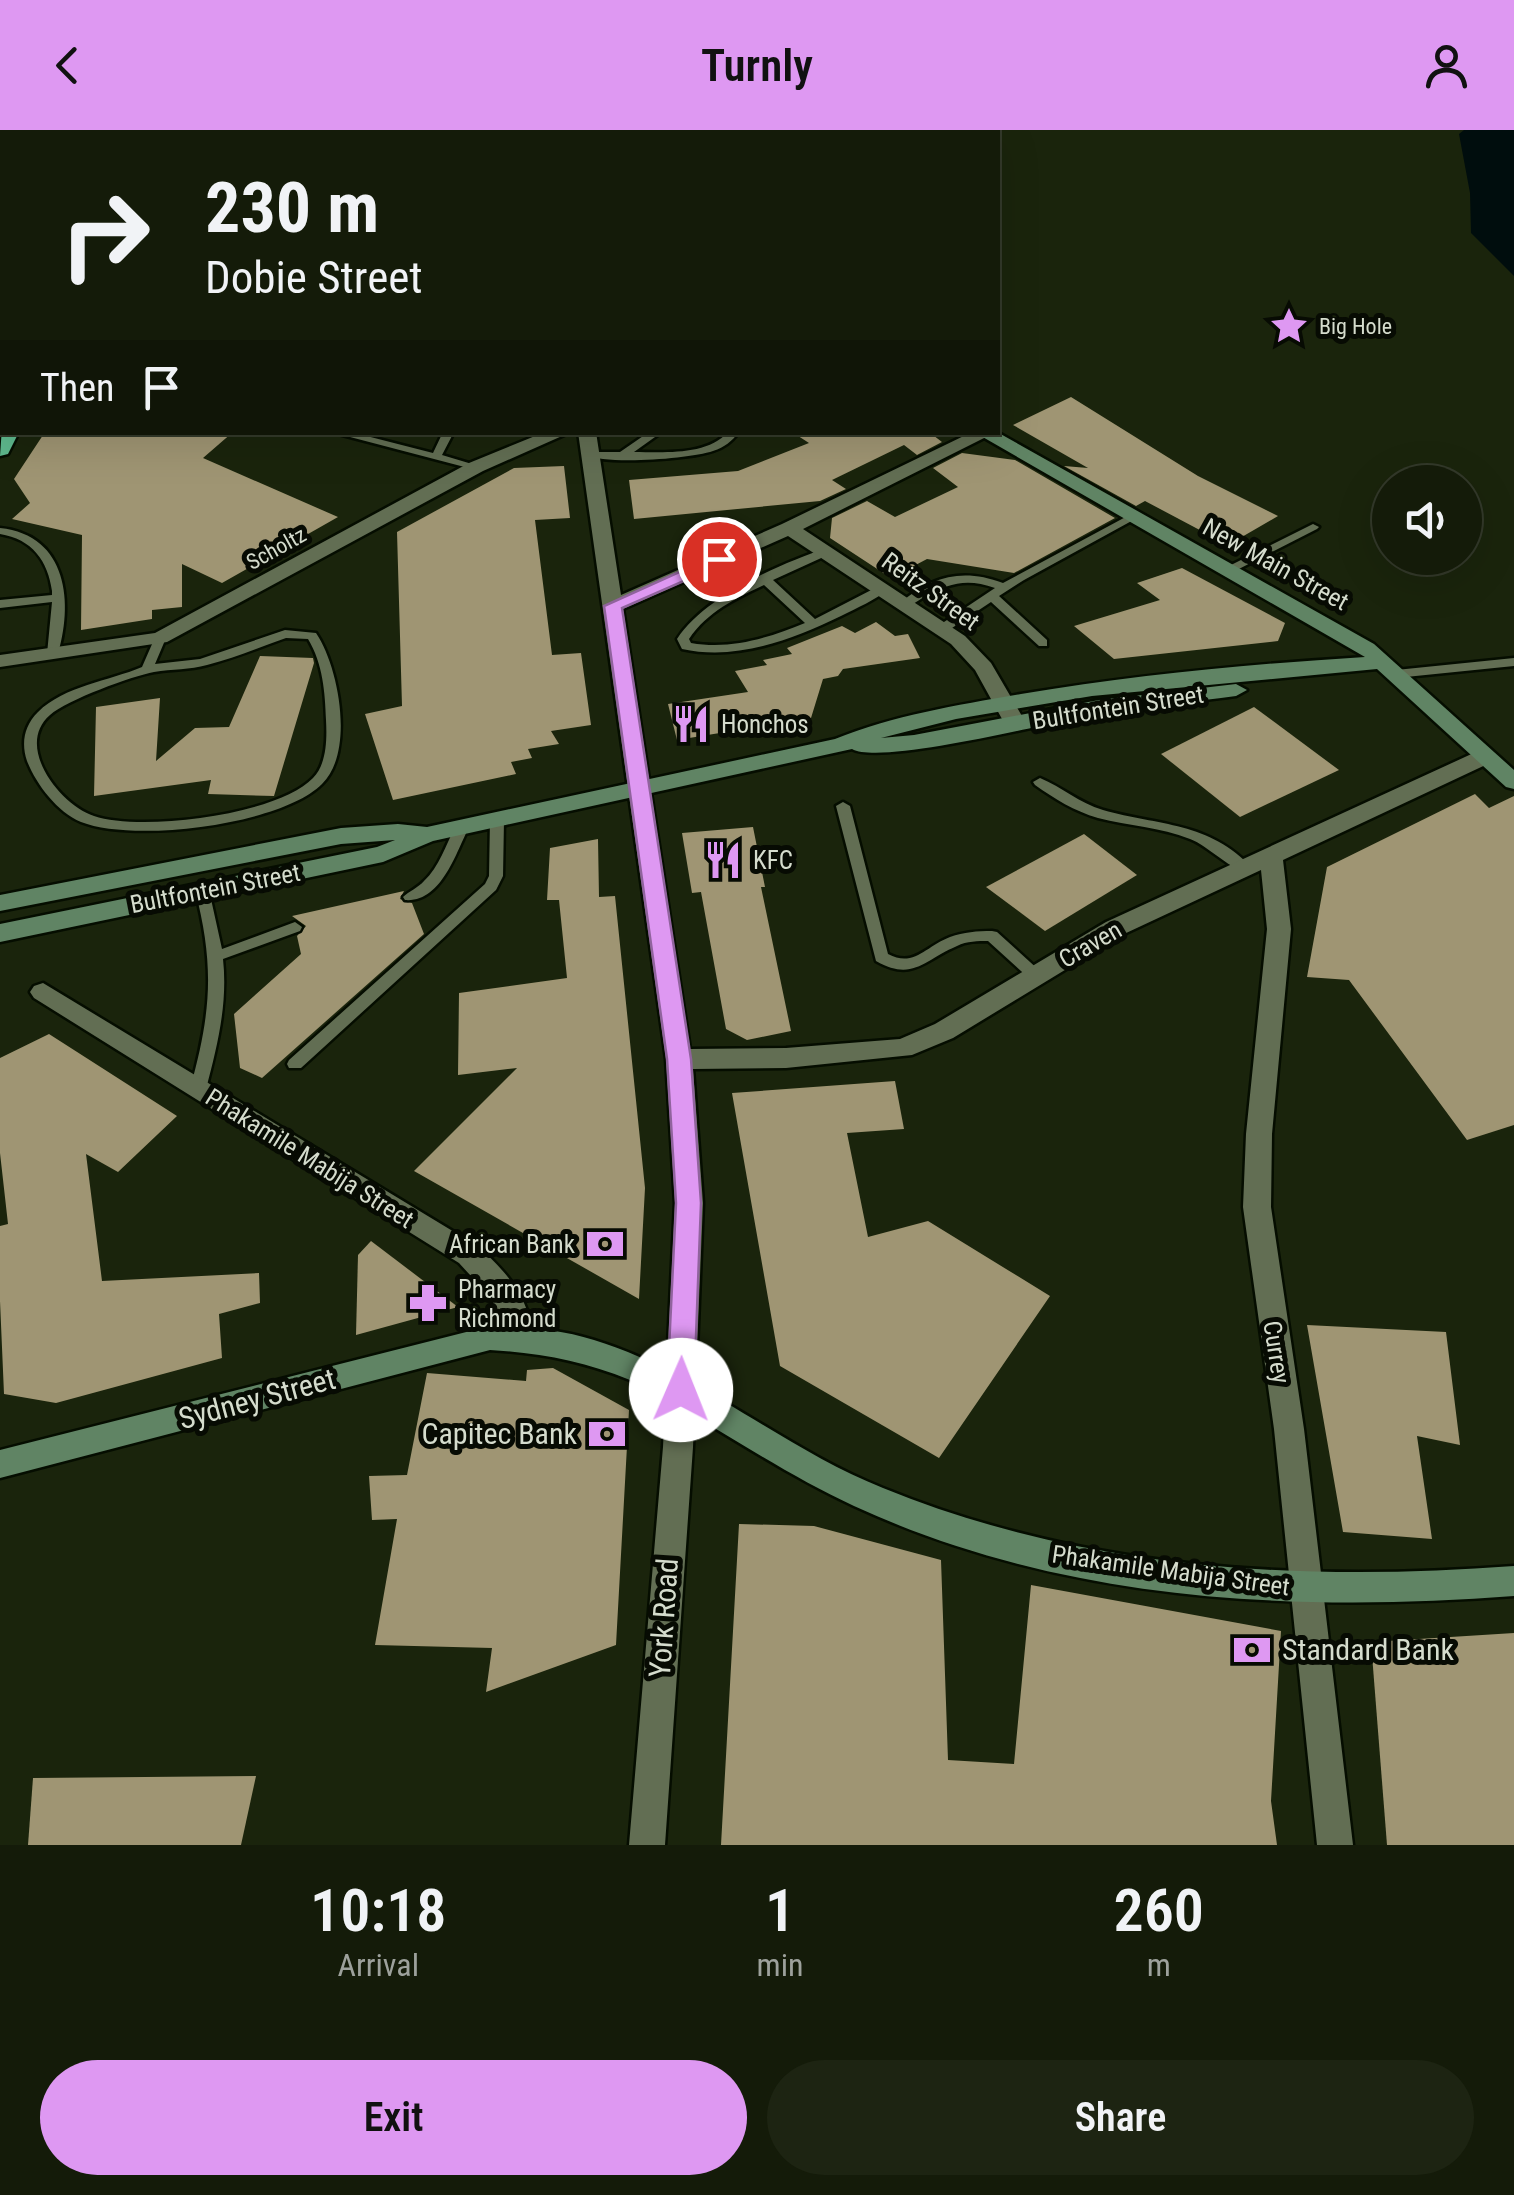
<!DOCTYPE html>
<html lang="en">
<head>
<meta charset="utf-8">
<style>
	:root { --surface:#141b09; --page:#1d2412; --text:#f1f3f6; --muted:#9da19c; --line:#33392a; --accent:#de98f2 }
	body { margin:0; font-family:"Roboto Condensed",sans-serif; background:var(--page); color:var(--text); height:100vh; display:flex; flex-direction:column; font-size:38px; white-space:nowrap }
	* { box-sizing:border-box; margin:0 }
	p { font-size:32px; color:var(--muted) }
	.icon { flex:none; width:55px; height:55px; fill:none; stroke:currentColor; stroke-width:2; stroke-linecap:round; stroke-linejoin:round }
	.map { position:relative; height:1715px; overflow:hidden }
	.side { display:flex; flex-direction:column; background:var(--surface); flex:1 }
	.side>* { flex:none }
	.banner { position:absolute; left:0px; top:0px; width:1000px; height:305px; box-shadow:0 10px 40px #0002,0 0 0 2px var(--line); background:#141b09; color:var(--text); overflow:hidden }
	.controls { position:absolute; left:1372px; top:335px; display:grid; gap:20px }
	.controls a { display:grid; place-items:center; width:110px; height:110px; border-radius:50%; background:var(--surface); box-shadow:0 10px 40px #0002,0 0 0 2px var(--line); font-size:50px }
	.pin { position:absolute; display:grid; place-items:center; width:85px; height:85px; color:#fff; margin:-42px; border:5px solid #fff; border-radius:50%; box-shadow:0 2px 10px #0007 }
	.me { position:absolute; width:110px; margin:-55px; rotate:1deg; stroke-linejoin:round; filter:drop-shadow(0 0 8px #0008) }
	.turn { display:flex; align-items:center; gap:35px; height:210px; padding:0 40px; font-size:45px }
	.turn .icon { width:130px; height:130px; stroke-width:2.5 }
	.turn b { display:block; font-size:70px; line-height:85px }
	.then { display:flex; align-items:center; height:95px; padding:0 40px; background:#0003; gap:20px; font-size:38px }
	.eta { display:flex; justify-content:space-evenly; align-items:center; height:170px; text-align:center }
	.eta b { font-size:60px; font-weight:600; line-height:70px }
	.action { display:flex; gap:20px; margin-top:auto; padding:20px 40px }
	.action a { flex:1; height:115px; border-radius:60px; background:var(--accent); color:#111; font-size:40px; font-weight:600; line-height:115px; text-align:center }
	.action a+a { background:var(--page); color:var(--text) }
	header { display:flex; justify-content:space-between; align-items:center; height:130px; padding:0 40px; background:var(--accent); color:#111; font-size:45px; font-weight:600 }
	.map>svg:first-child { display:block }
	.water { fill:#000d0d }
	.building { fill:#9f9573 }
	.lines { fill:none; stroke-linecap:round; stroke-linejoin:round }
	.lane-casing { stroke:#050d00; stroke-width:5 }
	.street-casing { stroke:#050d00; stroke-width:5 }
	.secondary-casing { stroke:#050d00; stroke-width:5 }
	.highway-casing { stroke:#050d00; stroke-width:5 }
	.lane { fill:#626e53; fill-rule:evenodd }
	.street { fill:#626e53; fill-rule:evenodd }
	.secondary { fill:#608464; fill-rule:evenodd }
	.highway { fill:#5db78c; fill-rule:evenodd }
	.route { fill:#de98f2; stroke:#90639d; stroke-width:2.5 }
	.labels { text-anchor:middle; stroke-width:10; stroke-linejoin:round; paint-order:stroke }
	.far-poi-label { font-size:22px; fill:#d5dccd; stroke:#070b03; text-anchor:start }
	.far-street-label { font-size:22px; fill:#d5dccd; stroke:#070b03 }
	.street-label { font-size:25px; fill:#d5dccd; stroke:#070b03 }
	.poi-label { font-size:25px; fill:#d5dccd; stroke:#070b03; text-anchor:start }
	.near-street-label { font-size:30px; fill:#d5dccd; stroke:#070b03 }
	.near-poi-label { font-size:30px; fill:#d5dccd; stroke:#070b03; text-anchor:end }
</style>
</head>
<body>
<header><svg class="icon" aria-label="back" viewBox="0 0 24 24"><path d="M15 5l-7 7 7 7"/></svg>Turnly<svg class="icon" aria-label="person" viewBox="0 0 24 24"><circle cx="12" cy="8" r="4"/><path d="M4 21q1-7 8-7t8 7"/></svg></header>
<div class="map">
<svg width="1514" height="1715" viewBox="0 0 1514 1715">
	<rect width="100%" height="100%" fill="#1a240c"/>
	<!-- water -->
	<path class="water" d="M1464,0H1514V146L1471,103L1470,63L1459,4Z"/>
	<!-- building -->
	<g class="building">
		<path d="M1071,267L1198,346L1278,386L1228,415L1145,371L1136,376L1064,336L1088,338L1013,295Z"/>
		<path d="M45,302H233L203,328L338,387L222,453L182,434V477L152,480V489L81,500L82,405L12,389L30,373L14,349Z"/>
		<path d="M792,302H929L942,312L917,325L904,315L832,350L846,359L820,371L634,389L629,350L738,341L809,313Z"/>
		<path d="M962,323L1015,330L1115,388L1014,443L927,429L891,448L830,408L832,388L867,371L895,387L958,357L933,338Z"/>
		<path d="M564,336L570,388L535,390L552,525L581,523L591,595L551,601L559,614L528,619L532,628L511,632L516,644L393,670L365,584L402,576L397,402L514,338Z"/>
		<path d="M1182,438L1285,493L1278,511L1114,529L1074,496L1160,470L1137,453Z"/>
		<path d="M876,492L895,506L908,504L920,528L843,539L838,546L823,549L811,588L677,610L668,574L748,562L735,541L767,535L763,530L792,524L787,518L842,496L855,503Z"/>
		<path d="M260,526L313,528L314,533L274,666L208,664L211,650L94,666L96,577L160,568L156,631L195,598L229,597Z"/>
		<path d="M1254,577L1339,640L1240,687L1161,624Z"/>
		<path d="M1475,664L1489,678L1514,666V995L1467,1010L1349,850L1307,847L1327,737Z"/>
		<path d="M753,697L765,757H761L791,901L747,910L726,899L701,762L692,763L682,703Z"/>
		<path d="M1084,704L1137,745L1045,801L986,757Z"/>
		<path d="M598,709L599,767L615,766L645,1058L639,1169L414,1041L517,938L458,945L459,863L567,848L559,770H547L550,718Z"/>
		<path d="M404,761L400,769L412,773L424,804L262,948L240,938L234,884L301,824L297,806L306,796L292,786Z"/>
		<path d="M49,904L177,986L118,1042L86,1024L102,1151L259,1143L260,1173L219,1184L222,1228L56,1273L4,1264L0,1171V1096L8,1094L0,1023V928Z"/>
		<path d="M895,951L904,999L847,1003L868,1107L928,1091L1050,1166L939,1328L780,1236L732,963Z"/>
		<path d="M371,1111L458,1177L356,1205L358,1125Z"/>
		<path d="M1307,1195L1446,1202L1460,1315L1417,1306L1432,1409L1343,1402Z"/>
		<path d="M553,1238L629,1280L616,1515L486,1562L492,1518L375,1515L397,1389L372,1390L369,1346L407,1345L427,1243L526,1251L527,1240Z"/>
		<path d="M739,1394L814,1396L941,1430L948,1630L1014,1634L1031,1455L1281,1501L1271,1671L1277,1715H721Z"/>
		<path d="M1514,1503V1715H1387L1371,1512Z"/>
		<path d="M256,1646L241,1715H28L33,1648Z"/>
	</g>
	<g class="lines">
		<!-- lane casing -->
		<g class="lane-casing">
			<g id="lane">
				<path d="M852,0H862L860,2H851Z"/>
				<path d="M331,302H351L433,323L443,302H454L442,325L482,337L476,340Z"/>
				<path d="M649,302H662L634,322C663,322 707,326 728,302H739C731,312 725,317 713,321C690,329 606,335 586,325L591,322H620Z"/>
				<path d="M1133,383L1137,384V388L1024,450L999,466L1047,510V516H1039L991,472L946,502H938V496L995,458C967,448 949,453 924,467C916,472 912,476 902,476L900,473C932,446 963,438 1003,453Z"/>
				<path d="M1313,394L1319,397L1317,399L1233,442H1225L1223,439Z"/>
				<path d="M0,398C68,405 74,474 57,527H49L47,524L52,472L0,478V470L52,465V461C48,431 32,409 0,404Z"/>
				<path d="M826,418L830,420V424L773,450L815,489L879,456H887L889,459C875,470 857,478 841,486C791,510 737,531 682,519L677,509C705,466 778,435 826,418ZM764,455L805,493C768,508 731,520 691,513L689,509C707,482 736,468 764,455Z"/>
				<path d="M285,500L316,503C339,537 355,622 322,654C281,695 134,713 81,692C57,682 36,654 27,631C21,613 24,596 38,582C64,556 109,551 142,537L156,505H164L166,508L155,534L200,529ZM286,508L308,509C323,534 325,562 326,590C327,608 327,634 313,648C278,685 141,702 94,686C60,675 14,616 50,585C67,570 132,546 154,542C172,539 190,540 207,535C234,528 260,517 286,508Z"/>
				<path d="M1514,528V536L1396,548L1390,544L1396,540Z"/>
				<path d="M1040,648C1062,657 1079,673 1103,680C1159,696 1209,691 1253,739L1251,742C1234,744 1209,716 1190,709C1160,697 1129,696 1098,688C1074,681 1055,669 1035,655L1033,652Z"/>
				<path d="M843,672L850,676L888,824C914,838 926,816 950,807C964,802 977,801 992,801L997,802L1041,842L1043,846L1041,850H1031L988,811C978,811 967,811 957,816C924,830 913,852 876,831L836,676Z"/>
				<path d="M497,685L504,690L503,746L496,760L301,938H289L287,934L289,930L485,754L489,746L490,690Z"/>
				<path d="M462,692L469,697C456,723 441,773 405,770L403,767C409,761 418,758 424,751C439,737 446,715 455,697Z"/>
				<path d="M202,755L209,760L222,819L295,792L302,797L300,801L223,829C228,874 217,917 206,959L204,963H192L190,959C211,883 215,837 195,760Z"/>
			</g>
		</g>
		<!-- street casing -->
		<g class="street-casing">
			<g id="street">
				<rect x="539" y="0" width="14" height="2"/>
				<rect x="0" y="5" width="2" height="8"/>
				<rect x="0" y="142" width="2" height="10"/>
				<path d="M545,302H571L483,341L167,512L0,537V525L155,503L469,333Z"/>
				<path d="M578,302H596L621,465L782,394L972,302L994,303L803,399L965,506L991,533L1026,593L1023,598H1007L975,540L951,514L788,406L623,479L690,919L786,918L900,909L935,894L1106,792L1478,621L1486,619L1497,626L1494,631L1283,730L1291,799L1272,1004L1271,1077L1304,1299L1353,1715H1317L1274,1299L1243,1077L1246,1004L1267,799L1261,740L1124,804L953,908L912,925L786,938L693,939L703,1073L693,1317L665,1715H629L663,1317L675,1073L666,929Z"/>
				<path d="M43,853L479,1117C503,1139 543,1179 525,1216L515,1219L505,1216L492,1169L459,1133L34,868L30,862L34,856Z"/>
			</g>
		</g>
		<!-- secondary casing -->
		<g class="secondary-casing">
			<g id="secondary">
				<path d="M728,0H742L743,2H729Z"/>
				<path d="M974,302H997L1374,514L1514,640V659L1506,657L1377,539L1092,566L956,589L881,608L914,605L1099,570L1236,554L1247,560L1236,566C1191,572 1145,576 1099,584C1055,591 882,636 852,619L433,711L383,732L0,812V794L377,717L395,710L341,714L0,781V765L341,698L398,694L427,697L835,609C895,585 958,575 1021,564C1135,545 1250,534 1365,527Z"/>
				<path d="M490,1196C526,1197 560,1199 594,1210C699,1242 782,1318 883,1358C1084,1440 1300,1452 1514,1436V1466C1291,1483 1060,1471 854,1376C776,1340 706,1289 630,1250C583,1231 540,1223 490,1220L0,1348V1320Z"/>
			</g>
		</g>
		<!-- highway casing -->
		<g class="highway-casing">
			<path id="highway" d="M2,297V302H19L8,324L0,326Z"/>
		</g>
		<!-- lane -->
		<use href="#lane" class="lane"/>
		<!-- street -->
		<use href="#street" class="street"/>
		<!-- secondary -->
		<use href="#secondary" class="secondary"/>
		<!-- highway -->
		<use href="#highway" class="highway"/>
	</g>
	<!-- route -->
	<path class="route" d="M719,424L725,425V433L622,478L691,929L701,1073L694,1260L690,1269L681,1272L671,1269L667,1260L676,1073L667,929L604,476Z"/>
	<!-- icons -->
	<defs>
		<g id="sight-bare" transform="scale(3)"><path d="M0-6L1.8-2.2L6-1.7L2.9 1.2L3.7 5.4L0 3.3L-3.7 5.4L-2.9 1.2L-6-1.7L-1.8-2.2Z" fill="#de98f2" stroke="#070b03" stroke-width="2.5" paint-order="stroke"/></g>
		<g id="restaurant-bare" transform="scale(3)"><path d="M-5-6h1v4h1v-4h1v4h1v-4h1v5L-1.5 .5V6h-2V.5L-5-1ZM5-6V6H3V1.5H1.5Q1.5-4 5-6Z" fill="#de98f2" stroke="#070b03" stroke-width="2.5" paint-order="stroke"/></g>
		<g id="bank-bare" transform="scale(3)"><path d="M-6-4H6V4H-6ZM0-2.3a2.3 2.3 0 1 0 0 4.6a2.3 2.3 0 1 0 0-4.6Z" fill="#de98f2" stroke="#070b03" stroke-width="2.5" paint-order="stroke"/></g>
		<g id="pharmacy-bare" transform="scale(3)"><path d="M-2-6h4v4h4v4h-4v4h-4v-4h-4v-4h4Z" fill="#de98f2" stroke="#070b03" stroke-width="2.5" paint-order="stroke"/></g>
	</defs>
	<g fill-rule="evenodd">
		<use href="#sight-bare" x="1289" y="196"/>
		<use href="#restaurant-bare" x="691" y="594"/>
		<use href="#restaurant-bare" x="723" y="730"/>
		<use href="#bank-bare" x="605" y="1114"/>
		<use href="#pharmacy-bare" x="428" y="1173"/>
		<use href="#bank-bare" x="607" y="1304"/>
		<use href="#bank-bare" x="1252" y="1520"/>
	</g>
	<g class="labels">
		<!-- far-poi labels -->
		<g class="far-poi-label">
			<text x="1319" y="204">Big Hole</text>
		</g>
		<!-- far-street labels -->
		<g class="far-street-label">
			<text transform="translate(276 418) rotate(-29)" y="8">Scholtz</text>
		</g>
		<!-- street labels -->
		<g class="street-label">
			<text transform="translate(1276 434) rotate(29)" y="9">New Main Street</text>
			<text transform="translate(931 461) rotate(36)" y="9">Reitz Street</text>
			<text transform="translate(1118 577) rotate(-9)" y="9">Bultfontein Street</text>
			<text transform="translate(215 758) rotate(-11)" y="9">Bultfontein Street</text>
			<text transform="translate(1090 814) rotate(-30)" y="9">Craven</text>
			<text transform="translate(310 1028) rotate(32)" y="9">Phakamile Mabija Street</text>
			<text transform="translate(1277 1222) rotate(81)" y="9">Currey</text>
			<text transform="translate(1171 1440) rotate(8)" y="9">Phakamile Mabija Street</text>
		</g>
		<!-- poi labels -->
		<g class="poi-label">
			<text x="721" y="603">Honchos</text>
			<text x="753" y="739">KFC</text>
			<text x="575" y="1123" text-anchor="end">African Bank</text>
			<text x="458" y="1168">Pharmacy<tspan x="458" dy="29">Richmond</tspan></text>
		</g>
		<!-- near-street labels -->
		<g class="near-street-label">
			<text transform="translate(257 1269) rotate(-15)" y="10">Sydney Street</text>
			<text transform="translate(664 1488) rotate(-86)" y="10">York Road</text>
		</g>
		<!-- near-poi labels -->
		<g class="near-poi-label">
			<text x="577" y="1314">Capitec Bank</text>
			<text x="1282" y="1530" text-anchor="start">Standard Bank</text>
		</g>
	</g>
</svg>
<div class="controls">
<a><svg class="icon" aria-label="sound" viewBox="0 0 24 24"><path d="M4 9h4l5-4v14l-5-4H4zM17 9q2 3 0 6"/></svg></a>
</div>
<div class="pin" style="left:719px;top:429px;background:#d93025"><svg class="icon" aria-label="arrive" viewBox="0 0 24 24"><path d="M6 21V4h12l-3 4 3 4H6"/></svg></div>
<svg class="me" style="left:681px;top:1260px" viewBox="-20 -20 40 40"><circle r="19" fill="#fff"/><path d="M0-13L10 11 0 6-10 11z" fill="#de98f2"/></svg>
<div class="banner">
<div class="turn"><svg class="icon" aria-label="right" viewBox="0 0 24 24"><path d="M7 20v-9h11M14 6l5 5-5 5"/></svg><div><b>230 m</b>Dobie Street</div></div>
<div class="then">Then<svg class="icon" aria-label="arrive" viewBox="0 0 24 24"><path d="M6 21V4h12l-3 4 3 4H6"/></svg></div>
</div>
</div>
<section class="side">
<div class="eta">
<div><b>10:18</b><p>Arrival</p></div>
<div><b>1</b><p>min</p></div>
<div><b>260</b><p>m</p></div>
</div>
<div class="action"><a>Exit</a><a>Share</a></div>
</section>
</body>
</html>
